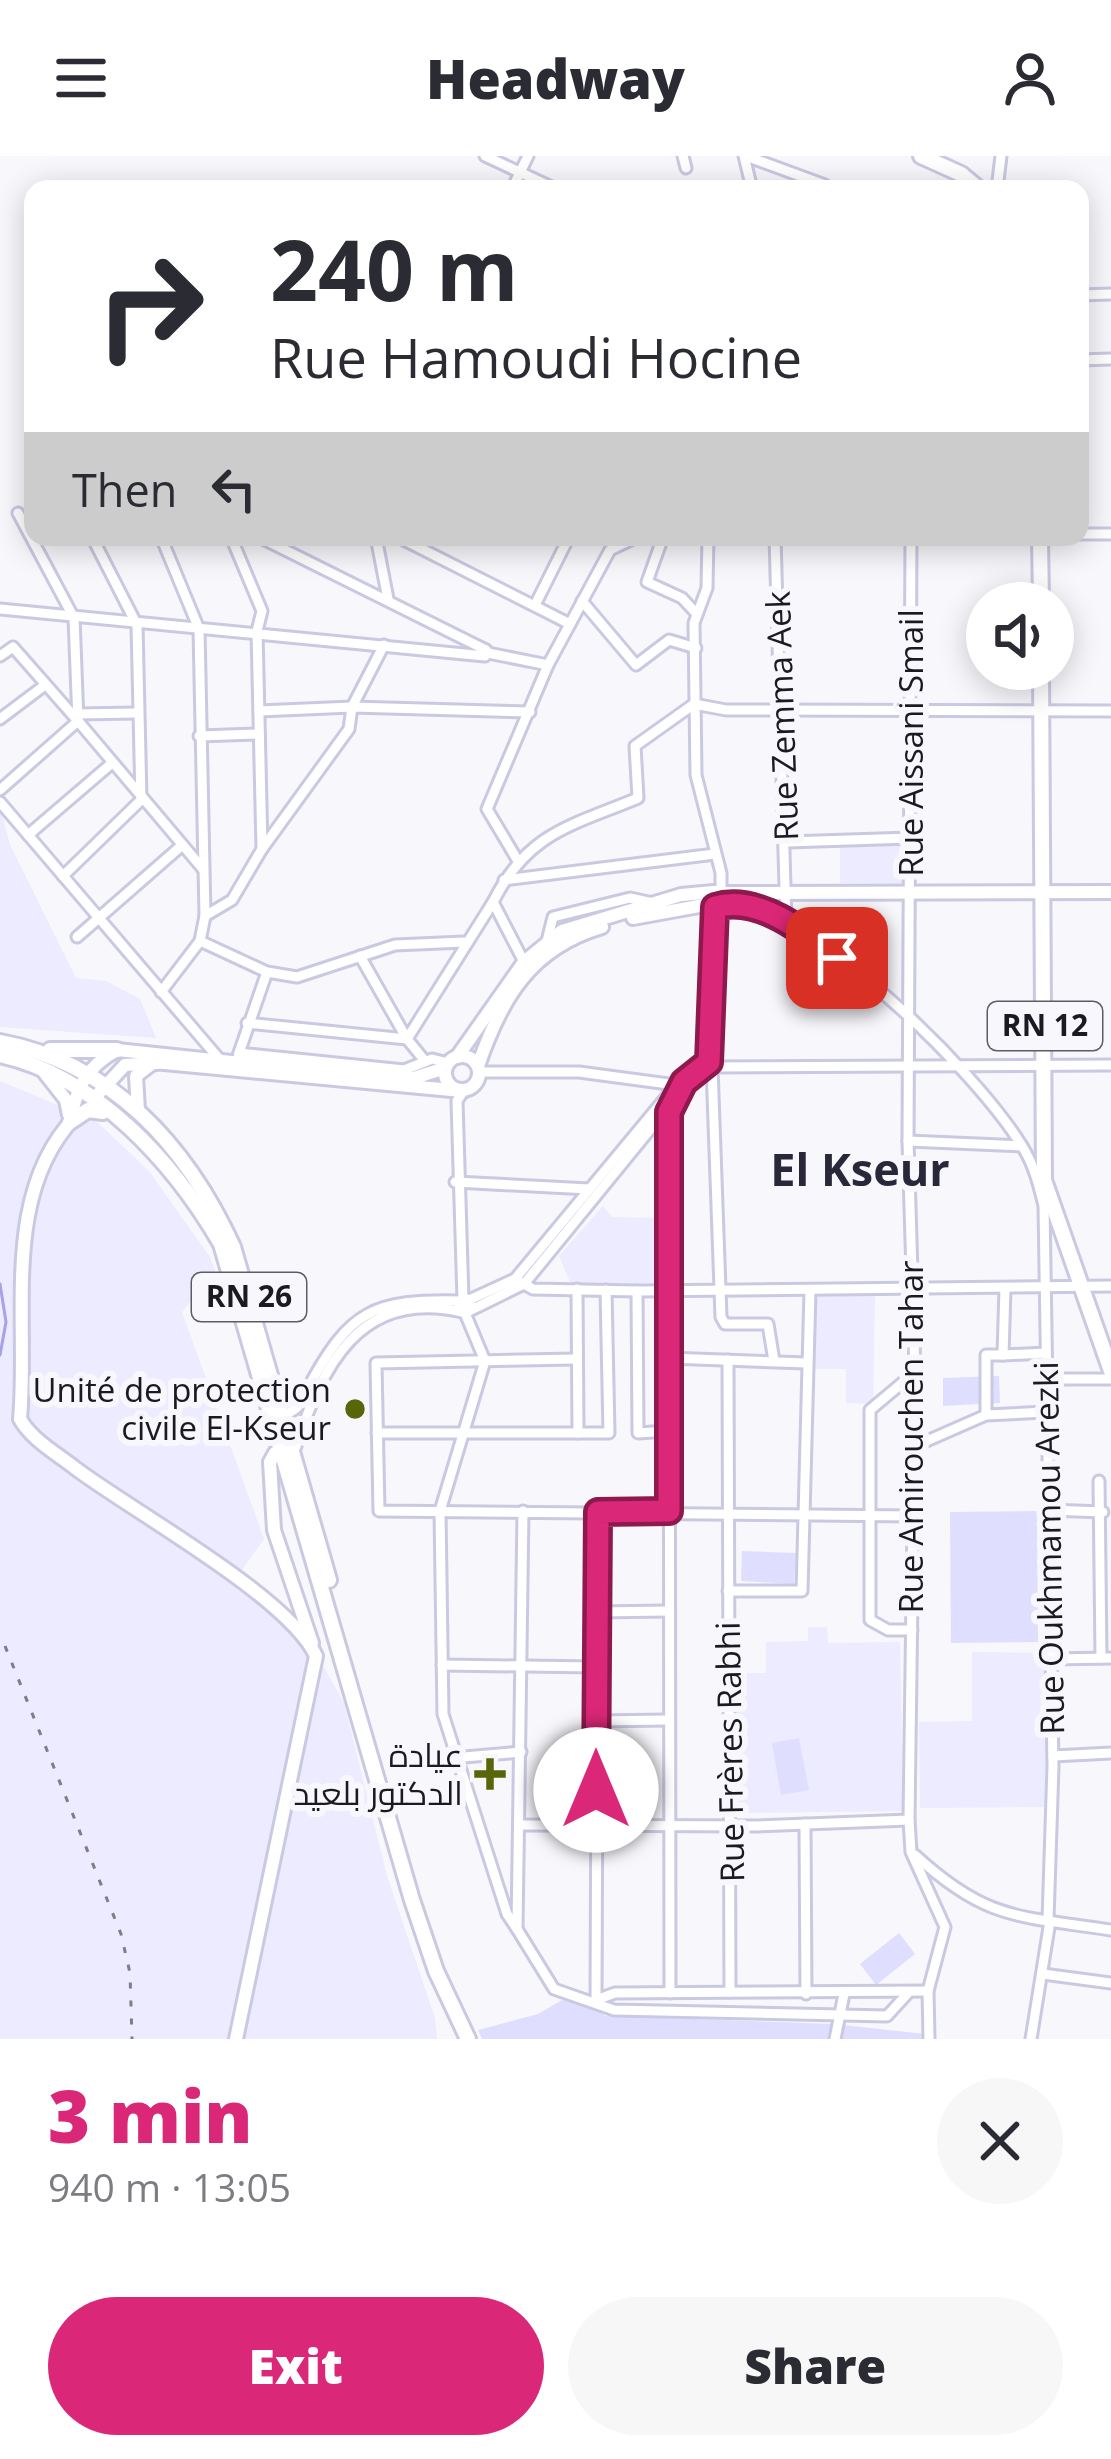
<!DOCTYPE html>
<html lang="en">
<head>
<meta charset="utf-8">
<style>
	:root { --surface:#fff; --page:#f7f7f7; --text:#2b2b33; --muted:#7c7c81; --accent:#db2777 }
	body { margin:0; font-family:"Open Sans",Cairo,sans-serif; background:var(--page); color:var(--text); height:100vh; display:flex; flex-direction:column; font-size:45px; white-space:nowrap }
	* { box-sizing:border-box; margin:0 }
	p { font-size:39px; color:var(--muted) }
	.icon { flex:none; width:66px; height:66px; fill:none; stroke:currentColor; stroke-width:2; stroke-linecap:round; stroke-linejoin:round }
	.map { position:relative; height:1883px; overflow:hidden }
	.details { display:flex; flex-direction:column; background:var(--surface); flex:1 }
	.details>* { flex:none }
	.hud { position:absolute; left:24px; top:24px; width:1065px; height:366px; border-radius:24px; box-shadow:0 6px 30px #0003; background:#fff; color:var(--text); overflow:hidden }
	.buttons { position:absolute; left:966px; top:426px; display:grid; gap:24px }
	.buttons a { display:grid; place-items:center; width:108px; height:108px; border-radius:50%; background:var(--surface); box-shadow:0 6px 30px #0003; font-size:60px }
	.pin { position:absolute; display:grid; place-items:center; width:102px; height:102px; color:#fff; margin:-51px; border-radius:24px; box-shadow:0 6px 18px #0006 }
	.me { position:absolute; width:132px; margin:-66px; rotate:0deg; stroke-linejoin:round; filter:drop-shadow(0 0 9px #0008) }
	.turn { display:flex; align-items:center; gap:42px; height:252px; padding:0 48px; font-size:54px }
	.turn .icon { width:156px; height:156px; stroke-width:2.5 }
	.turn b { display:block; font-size:84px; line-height:102px }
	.then { display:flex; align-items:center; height:114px; padding:0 48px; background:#0003; gap:24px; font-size:45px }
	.round { display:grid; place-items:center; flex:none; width:126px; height:126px; border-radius:63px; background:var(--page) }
	.summary { display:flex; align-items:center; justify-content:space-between; height:204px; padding:0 48px }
	h1 { font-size:72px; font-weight:800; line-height:90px; color:var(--accent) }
	.primary-button { display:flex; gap:24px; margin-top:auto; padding:24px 48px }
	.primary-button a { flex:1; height:138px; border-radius:72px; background:var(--accent); color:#fff; font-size:48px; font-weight:800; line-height:138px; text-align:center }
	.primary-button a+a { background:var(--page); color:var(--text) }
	header { display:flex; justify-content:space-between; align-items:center; height:156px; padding:0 48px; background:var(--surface); font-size:54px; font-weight:800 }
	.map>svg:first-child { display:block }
	.built { fill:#ecebff }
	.green { fill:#e0deff }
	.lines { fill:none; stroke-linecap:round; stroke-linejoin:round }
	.stream { stroke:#a7a2e6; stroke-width:3 }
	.street-casing { stroke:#cac9e2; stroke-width:15 }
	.secondary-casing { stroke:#cac9e2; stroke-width:18 }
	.primary-casing { stroke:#cac9e2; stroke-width:20 }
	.street { stroke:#fff; stroke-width:9 }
	.secondary { stroke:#fff; stroke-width:12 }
	.primary { stroke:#fff; stroke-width:14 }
	.rail { stroke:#7e7e85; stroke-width:3; stroke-dasharray:6 12; stroke-linecap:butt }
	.route-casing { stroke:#8e194d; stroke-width:30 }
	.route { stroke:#db2777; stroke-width:21 }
	.poi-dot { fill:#596509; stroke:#f7f7fc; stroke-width:4.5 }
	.labels { text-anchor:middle; stroke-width:12; stroke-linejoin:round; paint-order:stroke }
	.shield { fill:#f7f7fc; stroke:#5d5c64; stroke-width:3 }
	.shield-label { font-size:30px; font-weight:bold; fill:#1b1a23 }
	.street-label { font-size:33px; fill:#1b1a23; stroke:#f7f7fc }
	.poi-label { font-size:33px; fill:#1b1a23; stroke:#f7f7fc; text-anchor:end }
	.district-label { font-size:45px; font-weight:bold; fill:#29283b; stroke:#f7f7fc }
</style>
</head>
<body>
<header><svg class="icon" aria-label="menu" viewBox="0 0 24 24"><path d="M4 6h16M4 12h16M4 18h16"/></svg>Headway<svg class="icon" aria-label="person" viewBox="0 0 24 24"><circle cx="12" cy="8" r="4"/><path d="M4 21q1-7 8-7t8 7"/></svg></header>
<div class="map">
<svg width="1111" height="1883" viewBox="0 0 1111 1883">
	<rect width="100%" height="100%" fill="#f7f7fc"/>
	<!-- built -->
	<g class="built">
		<path d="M0,651L10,689L76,822L106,825L140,843L156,882L0,871Z"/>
		<path d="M905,688V728L840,727V689Z"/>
		<path d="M0,925L96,965L149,1015L210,1101L215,1115L182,1156L264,1383L239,1418L299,1467L344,1547L387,1720L435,1862L437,1883H0Z"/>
		<path d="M603,1050L612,1061L662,1062L665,1127L571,1128L559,1100Z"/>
		<path d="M816,1138L875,1139L873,1248L846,1247V1213H815Z"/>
		<path d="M808,1471H827L828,1487L900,1486L903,1655L736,1657L734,1517H766V1486L808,1485Z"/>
		<path d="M972,1496L1048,1497L1049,1651L920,1652L919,1566L972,1565Z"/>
	</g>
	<!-- green -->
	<g class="green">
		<path d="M999,1220L1000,1247L943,1250V1222Z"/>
		<path d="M1037,1355L1038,1486L951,1487L950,1356Z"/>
		<path d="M742,1395L796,1397L794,1428L741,1425Z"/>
		<path d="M799,1582L809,1634L781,1639L772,1587Z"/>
		<path d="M899,1777L915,1798L876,1829L860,1808Z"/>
		<path d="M562,1844L580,1846L606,1860L834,1868L925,1878V1883H482L478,1874L538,1858Z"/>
	</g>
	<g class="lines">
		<!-- stream -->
		<path class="stream" d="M0,1128L6,1166L0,1199"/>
		<!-- street casing -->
		<g class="street-casing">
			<g id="street">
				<path d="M485,0L556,33"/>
				<path d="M683,0L686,12"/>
				<path d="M744,0L752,33"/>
				<path d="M746,0L825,29L824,33"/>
				<path d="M512,33L528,0"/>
				<path d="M997,33L1001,0"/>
				<path d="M1080,139L1111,138"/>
				<path d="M1080,204L1111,203"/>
				<path d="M18,357L74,462L78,565L203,713"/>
				<path d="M1080,378H1111"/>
				<path d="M161,381L199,473L205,760L200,785L161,836"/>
				<path d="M259,381L486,494"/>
				<path d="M376,381L388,443"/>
				<path d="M398,381L570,468"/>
				<path d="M663,381L647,426L682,442L696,457"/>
				<path d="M708,381L707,432L694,467L696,619L721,717V739"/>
				<path d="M775,381L786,766"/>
				<path d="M911,381L908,985L915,1216L909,1664L911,1696L945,1771L928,1835L929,1883"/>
				<path d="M582,445L636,509L669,484L696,492"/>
				<path d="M535,449L569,381"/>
				<path d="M0,453L485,500L486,494"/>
				<path d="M488,497L548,509"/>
				<path d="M0,500L13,491L78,565L0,634"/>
				<path d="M259,555L352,551L530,556"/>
				<path d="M77,558L137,557"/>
				<path d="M0,563L45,529"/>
				<path d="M199,580L259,578"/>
				<path d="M0,646L221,905"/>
				<path d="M28,679L112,607"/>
				<path d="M787,686L911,682"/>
				<path d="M262,693L349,573L352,551L384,489"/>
				<path d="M518,705L487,653L548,509L610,394L637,381"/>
				<path d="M63,720L141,644L137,469L92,381"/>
				<path d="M504,724L715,698"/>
				<path d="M720,748C809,748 977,916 1022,990C1034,1009 1039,1029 1044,1050L1053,1610L1048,1764"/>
				<path d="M205,760L232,744L262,693L257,475L262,455L231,381"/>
				<path d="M77,781L180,691"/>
				<path d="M200,785L267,816L297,821L395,789L464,786"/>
				<path d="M547,785L553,761L630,742L653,747"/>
				<path d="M360,800L407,883L425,905"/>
				<path d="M524,806L493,746C528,676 571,670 638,642L635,590L694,548L726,554L1111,555"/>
				<path d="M247,867L407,883L493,746"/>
				<path d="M239,897L267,816"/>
				<path d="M709,906L712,911L1111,909"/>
				<path d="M237,907L239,897L404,914L432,903L448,907"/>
				<path d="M712,911L721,1161L725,1168H768L774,1205"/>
				<path d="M684,926L709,906L715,750"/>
				<path d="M669,956L670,1837"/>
				<path d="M908,985L1022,990"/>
				<path d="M455,1026L589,1033"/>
				<path d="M515,1123L533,1133L637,1135L1111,1130"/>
				<path d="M577,1133L578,1277"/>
				<path d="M637,1135L638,1277L668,1275"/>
				<path d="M463,1144L457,945L464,934"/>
				<path d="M469,1144L515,1123L676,929L579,916H480"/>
				<path d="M472,1152L467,1143L459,1149L467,1156L524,1128L683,933"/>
				<path d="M465,1157L485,1205L440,1355L443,1558L507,1758L517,1773"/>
				<path d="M1003,1199L1046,1197"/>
				<path d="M668,1202L807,1207"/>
				<path d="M576,1203L376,1207L379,1355L912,1360"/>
				<path d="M728,1204L730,1836"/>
				<path d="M1045,1223H1111"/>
				<path d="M283,1259C300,1253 301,1247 308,1232C350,1154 373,1143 461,1145"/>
				<path d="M986,1259V1199H1003L1005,1132"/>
				<path d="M377,1277H609L606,1134"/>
				<path d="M913,1291L986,1259L1046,1256"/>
				<path d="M295,1293C322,1211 359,1132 462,1156"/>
				<path d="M1099,1325L1101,1502"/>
				<path d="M1048,1354L1103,1356"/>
				<path d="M523,1355L517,1773L554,1833L614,1854L887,1860L909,1836"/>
				<path d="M728,1435H802L810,1135"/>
				<path d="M597,1456L668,1455"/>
				<path d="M912,1474H888L870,1464V1254L914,1217"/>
				<path d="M1050,1503L1111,1502"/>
				<path d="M442,1509L596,1511"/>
				<path d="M596,1565L668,1564"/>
				<path d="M1053,1600L1111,1597"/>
				<path d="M453,1602L521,1596"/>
				<path d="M805,1668L806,1838"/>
				<path d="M522,1669L757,1670L909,1664"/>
				<path d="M915,1699C987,1765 1019,1760 1111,1774"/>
				<path d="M1043,1818L1111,1827"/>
				<path d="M596,1844L598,1356"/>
				<path d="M596,1844L615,1837L928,1835"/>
				<path d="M835,1883L844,1838"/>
				<path d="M1031,1883L1050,1765"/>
			</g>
		</g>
		<!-- secondary casing -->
		<g class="secondary-casing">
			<g id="secondary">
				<circle cx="715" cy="743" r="7"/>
				<path d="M719,737L1111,736"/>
				<path d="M633,762L710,748"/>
				<circle cx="462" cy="917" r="17"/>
				<path d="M457,901L524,806L562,775L681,739L714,736"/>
				<path d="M478,910C501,843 530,792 602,771"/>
				<path d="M44,916L66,944L69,959"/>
				<path d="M99,937L125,909L157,907"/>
				<path d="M138,955L136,920L154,906L462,935"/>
				<path d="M76,960C0,1038 29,1163 20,1263C32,1284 56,1297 75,1312C132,1355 289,1441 316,1500L236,1883"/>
				<path d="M70,965C77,931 86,911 117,894L375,921L414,922L445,912"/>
				<path d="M283,1298L275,1297L270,1306L274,1374L312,1487"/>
			</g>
		</g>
		<!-- primary casing -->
		<g class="primary-casing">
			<g id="primary">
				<path d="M921,0L961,18L979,33"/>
				<path d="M1040,381L1041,447"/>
				<path d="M1041,513L1044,1024L1111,1215"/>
				<path d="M0,886C112,907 187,990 233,1091L329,1424"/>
				<path d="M50,894H117"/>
				<path d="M0,899C96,920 174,1007 221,1088L412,1744L436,1815L468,1883"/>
				<path d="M70,966L88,954L103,956"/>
			</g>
		</g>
		<!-- street -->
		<use href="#street" class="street"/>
		<!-- secondary -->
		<use href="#secondary" class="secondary"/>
		<!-- primary -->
		<use href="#primary" class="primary"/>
		<!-- rail -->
		<path class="rail" d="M5,1490L121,1778L130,1817L132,1883"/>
	</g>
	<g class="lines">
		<!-- route casing -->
		<g class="route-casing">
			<path id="route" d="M596,1634L598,1356L669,1355V956L684,926L709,906L715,751C758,738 805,776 837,802"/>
		</g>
		<!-- route -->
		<use href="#route" class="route"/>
	</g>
	<!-- markers -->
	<g class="poi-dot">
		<circle cx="355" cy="1253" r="12"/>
		<path d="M484 1600h12v12h12v12h-12v12h-12v-12h-12v-12h12z"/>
	</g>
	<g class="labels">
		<!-- shield labels -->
		<g class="shield">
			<rect x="988" y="846" width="114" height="48" rx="9"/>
			<rect x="192" y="1117" width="114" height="48" rx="9"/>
		</g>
		<g class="shield-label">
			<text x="1045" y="880">RN 12</text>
			<text x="249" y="1151">RN 26</text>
		</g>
		<!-- street labels -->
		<g class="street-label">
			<text transform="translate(782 560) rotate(-92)" y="12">Rue Zemma Aek</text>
			<text transform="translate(911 587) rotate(-90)" y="12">Rue Aissani Smail</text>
			<text transform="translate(911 1281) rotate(-90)" y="12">Rue Amirouchen Tahar</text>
			<text transform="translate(1049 1392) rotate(-91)" y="12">Rue Oukhmamou Arezki</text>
			<text transform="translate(730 1596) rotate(-91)" y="12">Rue Frères Rabhi</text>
		</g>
		<!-- poi labels -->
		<g class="poi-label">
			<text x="331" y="1246">Unité de protection<tspan x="331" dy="38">civile El-Kseur</tspan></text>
			<text x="463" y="1611">عيادة<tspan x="463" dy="38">الدكتور بلعيد</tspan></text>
		</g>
		<!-- district labels -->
		<g class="district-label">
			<text x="860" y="1030">El Kseur</text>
		</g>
	</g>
</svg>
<div class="buttons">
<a><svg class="icon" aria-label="sound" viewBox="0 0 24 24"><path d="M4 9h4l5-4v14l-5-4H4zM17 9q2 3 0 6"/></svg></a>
</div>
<div class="pin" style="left:837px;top:802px;background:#d93025"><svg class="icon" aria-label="arrive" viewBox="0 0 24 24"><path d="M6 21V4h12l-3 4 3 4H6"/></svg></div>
<svg class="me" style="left:596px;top:1634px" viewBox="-20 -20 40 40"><circle r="19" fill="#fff"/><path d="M0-13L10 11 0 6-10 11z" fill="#db2777"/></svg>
<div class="hud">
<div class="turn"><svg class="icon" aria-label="right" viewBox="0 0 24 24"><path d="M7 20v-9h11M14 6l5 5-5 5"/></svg><div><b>240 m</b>Rue Hamoudi Hocine</div></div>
<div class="then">Then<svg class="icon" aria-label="left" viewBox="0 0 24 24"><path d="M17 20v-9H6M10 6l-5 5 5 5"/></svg></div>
</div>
</div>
<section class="details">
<div class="summary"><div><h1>3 min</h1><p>940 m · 13:05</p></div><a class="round"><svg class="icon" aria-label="close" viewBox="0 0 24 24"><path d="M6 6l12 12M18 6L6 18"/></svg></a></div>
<div class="primary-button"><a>Exit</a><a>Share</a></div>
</section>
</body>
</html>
